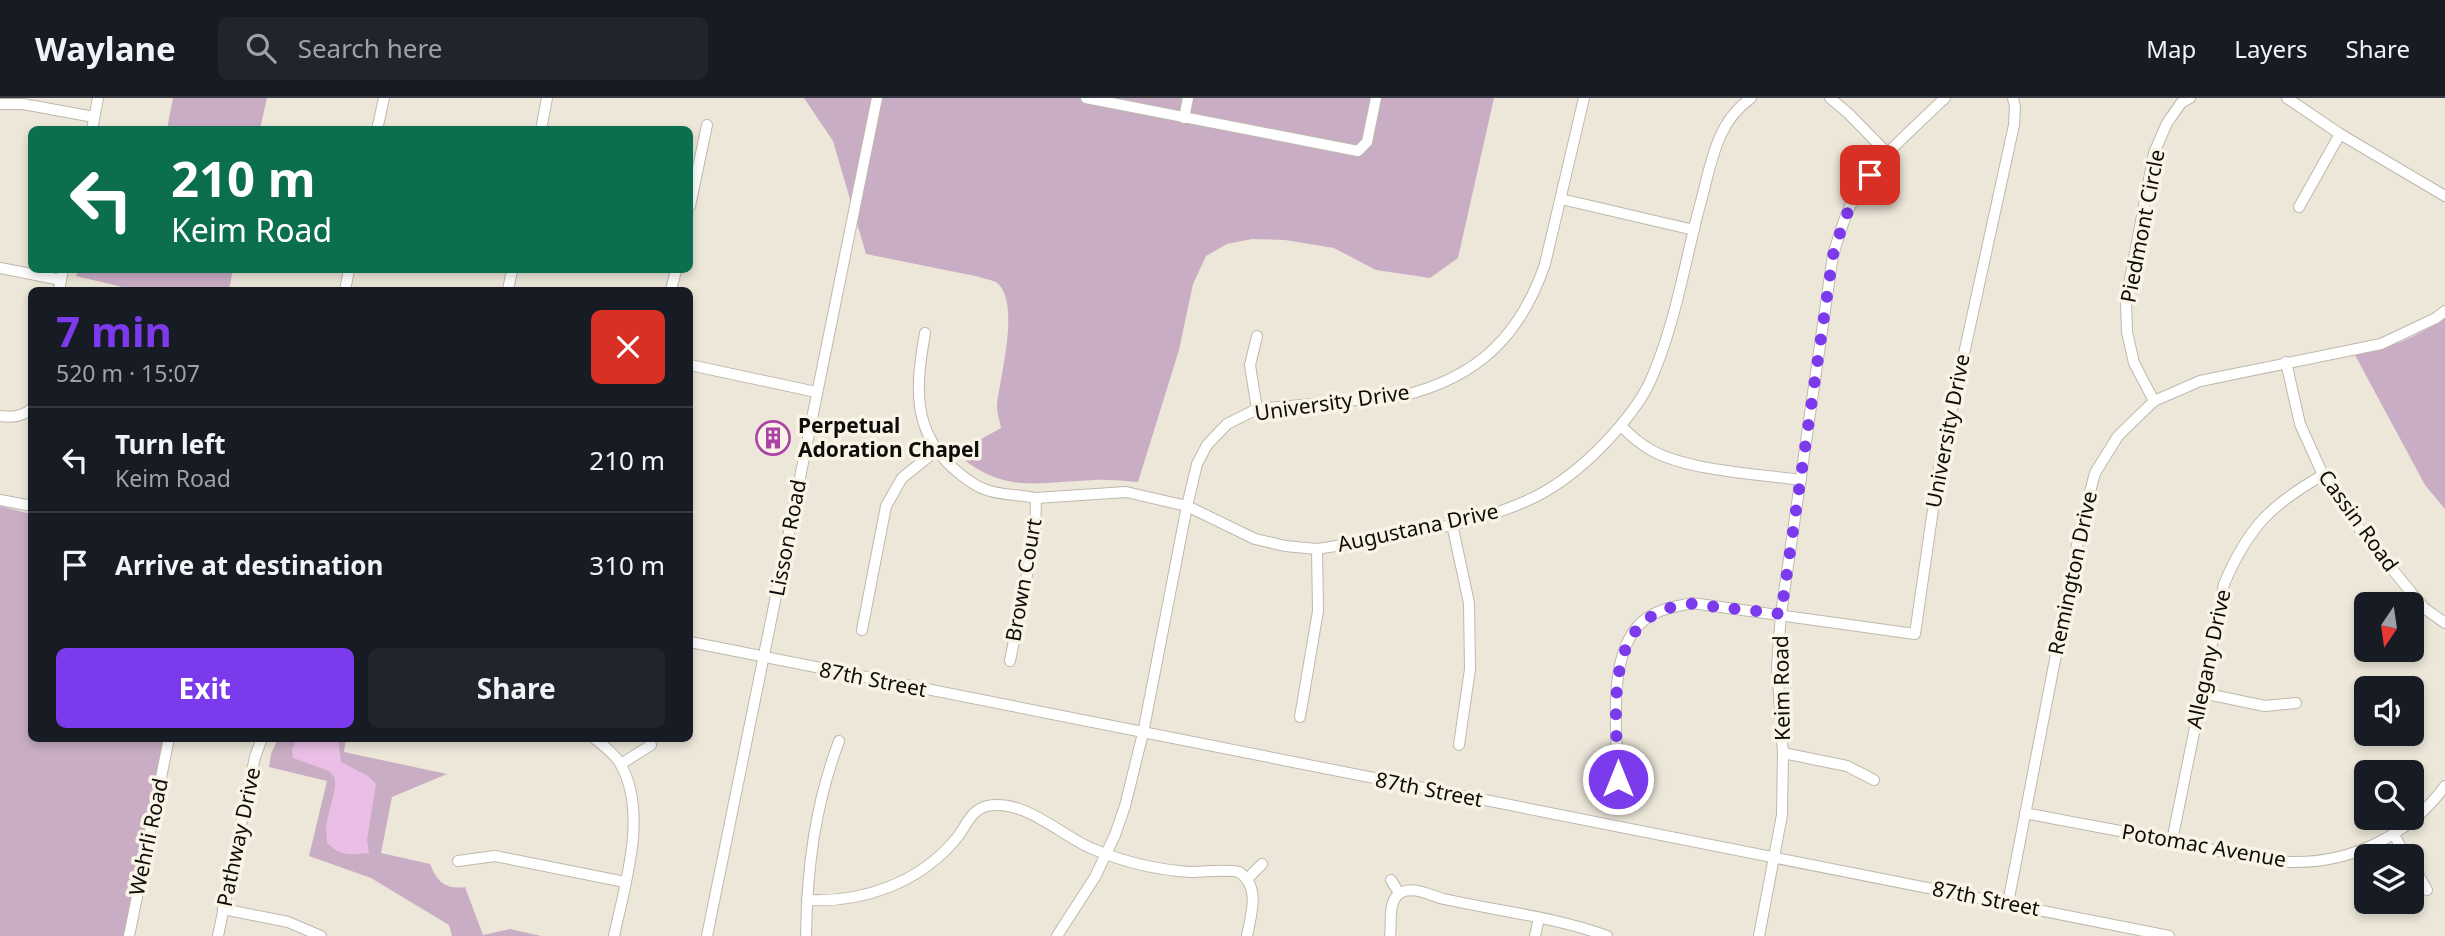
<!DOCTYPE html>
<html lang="en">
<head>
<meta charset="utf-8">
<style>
	:root { --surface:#171b24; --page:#20242c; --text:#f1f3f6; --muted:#9ea1a6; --line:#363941; --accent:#7c3aed }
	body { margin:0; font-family:"Noto Sans",sans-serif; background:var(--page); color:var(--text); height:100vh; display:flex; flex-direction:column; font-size:26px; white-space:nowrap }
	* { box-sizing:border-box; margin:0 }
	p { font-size:23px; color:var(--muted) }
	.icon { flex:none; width:38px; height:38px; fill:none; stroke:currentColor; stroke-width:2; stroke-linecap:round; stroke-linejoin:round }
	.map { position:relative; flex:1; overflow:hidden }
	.sheet { position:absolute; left:28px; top:189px; width:665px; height:455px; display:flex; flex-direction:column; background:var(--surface); border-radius:10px; box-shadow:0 4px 10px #0003 }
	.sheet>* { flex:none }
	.top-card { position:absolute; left:28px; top:28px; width:665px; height:147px; border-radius:10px; box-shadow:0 4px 10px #0003; background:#0b6e4f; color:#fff; overflow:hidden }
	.needle { width:46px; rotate:193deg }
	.fabs { position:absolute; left:2354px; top:494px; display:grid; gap:14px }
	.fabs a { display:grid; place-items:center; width:70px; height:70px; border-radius:10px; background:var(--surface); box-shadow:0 4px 10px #0003; font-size:35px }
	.pin { position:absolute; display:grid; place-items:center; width:60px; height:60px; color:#fff; margin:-30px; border-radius:14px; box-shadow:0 4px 10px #0006 }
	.me { position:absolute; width:77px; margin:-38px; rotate:0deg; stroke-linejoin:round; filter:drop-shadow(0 0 5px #0008) }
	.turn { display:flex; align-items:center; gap:24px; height:147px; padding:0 28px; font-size:32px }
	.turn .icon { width:91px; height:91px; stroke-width:2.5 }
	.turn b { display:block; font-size:49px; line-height:60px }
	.round { display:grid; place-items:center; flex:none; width:74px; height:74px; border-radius:10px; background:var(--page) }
	.overview { display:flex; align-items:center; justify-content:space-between; height:119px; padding:0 28px }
	h1 { font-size:42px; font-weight:700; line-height:52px; color:var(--accent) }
	.primary-button { display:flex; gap:14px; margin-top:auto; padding:14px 28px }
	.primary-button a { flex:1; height:80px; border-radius:10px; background:var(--accent); color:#fff; font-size:28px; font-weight:700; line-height:80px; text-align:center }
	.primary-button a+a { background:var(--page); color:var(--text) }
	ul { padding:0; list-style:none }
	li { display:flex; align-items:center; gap:21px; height:105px; padding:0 28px; border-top:2px solid var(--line) }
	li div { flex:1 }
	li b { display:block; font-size:26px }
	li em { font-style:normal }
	header { display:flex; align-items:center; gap:42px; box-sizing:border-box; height:98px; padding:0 35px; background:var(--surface); border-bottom:2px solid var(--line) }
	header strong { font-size:33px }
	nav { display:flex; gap:38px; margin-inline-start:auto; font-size:24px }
	.search { width:490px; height:63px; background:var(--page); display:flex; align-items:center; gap:18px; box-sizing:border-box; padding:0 24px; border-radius:10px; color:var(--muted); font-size:26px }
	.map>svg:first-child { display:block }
	.green { fill:#c9adc5 }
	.water { fill:#ebbee6 }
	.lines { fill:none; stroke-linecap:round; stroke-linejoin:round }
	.minor-casing { stroke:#beb9ac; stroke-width:12 }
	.minor { stroke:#fff; stroke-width:10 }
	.route { stroke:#7c3aed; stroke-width:12; stroke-dasharray:0 21.6 }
	.labels { text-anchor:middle; stroke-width:7; stroke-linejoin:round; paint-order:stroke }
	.street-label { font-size:21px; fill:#0f0d09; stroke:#f9f4e6 }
	.poi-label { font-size:21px; font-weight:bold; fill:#0f0d09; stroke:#f9f4e6; text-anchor:start }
</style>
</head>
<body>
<header>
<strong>Waylane</strong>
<div class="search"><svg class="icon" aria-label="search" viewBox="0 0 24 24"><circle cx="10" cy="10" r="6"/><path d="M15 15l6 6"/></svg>Search here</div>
<nav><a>Map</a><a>Layers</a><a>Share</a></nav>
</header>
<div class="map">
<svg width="2445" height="838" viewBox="0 0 2445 838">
	<rect width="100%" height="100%" fill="#ece7d9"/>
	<!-- green -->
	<g class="green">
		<path d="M173,0H267L260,31H167Z"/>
		<path d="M804,0H1494L1458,160L1430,180L1376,172L1334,150L1285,142L1252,141L1227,146L1206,158L1193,186L1179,252L1138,384C1123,383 1109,381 1094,382C1037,384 1004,397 956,355L1001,330C1000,323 997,316 997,308C999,281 1022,203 996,184C992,182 984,181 980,179L866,156L833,43Z"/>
		<path d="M78,172H233L229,192H135L76,178Z"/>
		<path d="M2445,219V411L2425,387L2355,257C2387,251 2419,239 2445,219Z"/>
		<path d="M0,408L31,416L32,640L169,641L128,838H0Z"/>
		<path d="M346,640L344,654L447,676L392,699L381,755L430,766C437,784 446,792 465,789L483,837L510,831L541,838H452L449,827L371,780L309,758L327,683L269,669L271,656L278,641Z"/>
	</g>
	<!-- water -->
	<path class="water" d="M297,641H338L341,664L368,678L376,686L367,742L369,755C351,757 341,758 327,745L326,727L335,690V680L329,673L293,660L292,651Z"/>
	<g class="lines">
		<!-- minor casing -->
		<g class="minor-casing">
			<g id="minor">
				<path d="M1086,0L1358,53L1367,44L1376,0"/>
				<path d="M1830,0L1849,16L1888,56"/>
				<path d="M2287,0L2340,36L2445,98"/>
				<path d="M0,6H23L94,19"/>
				<path d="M1184,20L1188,0"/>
				<path d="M92,32L98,0"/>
				<path d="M377,32L384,0"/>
				<path d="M541,32L547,0"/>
				<path d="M1561,101L1694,132"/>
				<path d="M690,108L707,27"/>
				<path d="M2299,109L2340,36"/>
				<path d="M0,170L61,182"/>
				<path d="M59,192L63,172"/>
				<path d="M345,192L349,172"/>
				<path d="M508,192L512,172"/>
				<path d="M671,192L676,172"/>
				<path d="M925,235C916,287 911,331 953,370C961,377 973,387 984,391C1001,398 1019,396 1036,400L1126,394L1187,408L1255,441L1285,448L1317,451C1382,440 1465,430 1524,404C1555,391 1582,369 1605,345C1622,327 1638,308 1649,286C1675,229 1684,167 1700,107C1711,68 1715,25 1751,0"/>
				<path d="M1257,238L1250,267L1257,311"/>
				<path d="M2286,264L2300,326L2323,377L2361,433L2424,510L2445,525"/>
				<path d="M690,267L816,294"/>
				<path d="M2154,303L2134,265L2127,234L2126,202L2154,55L2167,25L2181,5L2190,0"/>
				<path d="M0,318C12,320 23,319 32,310"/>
				<path d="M1621,328C1630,337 1640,346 1651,352C1688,373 1758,376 1801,382"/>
				<path d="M0,402L32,408"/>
				<path d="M1452,426L1469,505L1470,571L1459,647"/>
				<path d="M862,532L886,408L902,380L937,352"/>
				<path d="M690,544L2169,838"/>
				<path d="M1010,563L1035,436L1036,400"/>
				<path d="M2202,595L2265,608L2296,605"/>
				<path d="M1300,619L1318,513L1317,451"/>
				<path d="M594,640C604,648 615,656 621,667C648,716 625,786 614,838"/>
				<path d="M1783,655L1847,668L1874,682"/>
				<path d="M621,666L651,647"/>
				<path d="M1618,681C1617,636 1606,556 1642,524C1656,511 1674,509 1692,505L1915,536L1939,370L2014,27L2015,9L2013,0"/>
				<path d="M2025,715C2074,725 2123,733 2172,743C2212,751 2253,763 2293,764C2353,765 2410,736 2445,688"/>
				<path d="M2394,737L2406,758"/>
				<path d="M2172,743L2224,486C2248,430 2270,407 2323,377"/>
				<path d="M458,763L495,758L625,784"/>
				<path d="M2412,766L2427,792"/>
				<path d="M1247,781L1262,766"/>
				<path d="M1391,782L1399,795"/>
				<path d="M807,802C862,805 919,785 955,742C965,731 970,712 987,708C1024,700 1061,738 1093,751C1124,764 1157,772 1191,774C1207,774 1224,771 1239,774C1261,789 1251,816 1247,838"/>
				<path d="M2008,805L2080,432L2095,375L2118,338L2154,303L2200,283L2381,246L2436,220L2445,213"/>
				<path d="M223,811L288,824L321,838"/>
				<path d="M129,838L169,640"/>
				<path d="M218,838L255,659L262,640"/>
				<path d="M707,838L877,0"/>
				<path d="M806,838C807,770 815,707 839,643"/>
				<path d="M1057,838L1095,779L1115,737L1125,708L1143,635L1187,408L1197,366L1207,347L1227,326L1257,311L1401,298C1477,280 1520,239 1545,166L1584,0"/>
				<path d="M1390,838C1392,824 1387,801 1402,794C1414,788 1431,798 1444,801C1498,813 1555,819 1607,838"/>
				<path d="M1535,838L1539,820"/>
				<path d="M1759,838L1782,717L1783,655L1777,568L1781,516L1833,157C1840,135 1846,112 1859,91C1876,62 1919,25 1945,0"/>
			</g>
		</g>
		<!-- minor -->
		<use href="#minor" class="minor"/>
	</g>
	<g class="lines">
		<!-- route -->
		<path class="route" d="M1618,681C1617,616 1599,514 1690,506C1699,505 1708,508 1717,509C1738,511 1760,513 1781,516L1833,157C1842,129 1850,100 1870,77"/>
	</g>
	<!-- icons -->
	<defs>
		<g id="building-ring" transform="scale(1.75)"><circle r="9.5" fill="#f9f4e6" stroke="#ab42a5" stroke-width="1.5"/><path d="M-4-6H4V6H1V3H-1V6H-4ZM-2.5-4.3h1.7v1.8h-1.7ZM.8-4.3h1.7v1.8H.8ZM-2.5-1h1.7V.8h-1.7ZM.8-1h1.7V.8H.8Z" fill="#ab42a5"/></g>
	</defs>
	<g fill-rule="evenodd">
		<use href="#building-ring" x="773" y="340"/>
	</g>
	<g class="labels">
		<!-- street labels -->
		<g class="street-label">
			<text transform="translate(2143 128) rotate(-79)" y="7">Piedmont Circle</text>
			<text transform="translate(1332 305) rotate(-8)" y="7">University Drive</text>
			<text transform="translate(1948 333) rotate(-79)" y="7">University Drive</text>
			<text transform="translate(2358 423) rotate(54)" y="7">Cassin Road</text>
			<text transform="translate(1418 430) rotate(-12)" y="7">Augustana Drive</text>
			<text transform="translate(788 440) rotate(-79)" y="7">Lisson Road</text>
			<text transform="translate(2073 475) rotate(-78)" y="7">Remington Drive</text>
			<text transform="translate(1024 482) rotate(-80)" y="7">Brown Court</text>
			<text transform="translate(2209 561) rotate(-78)" y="7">Allegany Drive</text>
			<text transform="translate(873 582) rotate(11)" y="7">87th Street</text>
			<text transform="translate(1782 590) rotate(-91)" y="7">Keim Road</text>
			<text transform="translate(1429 692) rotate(11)" y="7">87th Street</text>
			<text transform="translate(149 739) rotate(-78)" y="7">Wehrli Road</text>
			<text transform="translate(239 739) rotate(-78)" y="7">Pathway Drive</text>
			<text transform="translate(2204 748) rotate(10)" y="7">Potomac Avenue</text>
			<text transform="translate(1986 801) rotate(11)" y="7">87th Street</text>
		</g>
		<!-- poi labels -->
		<g class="poi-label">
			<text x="798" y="335">Perpetual<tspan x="798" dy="24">Adoration Chapel</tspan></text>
		</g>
	</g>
</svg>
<div class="fabs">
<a><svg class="needle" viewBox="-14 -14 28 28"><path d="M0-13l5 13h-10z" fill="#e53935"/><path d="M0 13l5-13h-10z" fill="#9ea1a6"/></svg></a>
<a><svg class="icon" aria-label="sound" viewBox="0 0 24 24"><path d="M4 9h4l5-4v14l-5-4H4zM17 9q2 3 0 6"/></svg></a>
<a><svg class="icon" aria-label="search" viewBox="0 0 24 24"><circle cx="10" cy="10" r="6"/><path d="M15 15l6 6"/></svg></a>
<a><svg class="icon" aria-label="layers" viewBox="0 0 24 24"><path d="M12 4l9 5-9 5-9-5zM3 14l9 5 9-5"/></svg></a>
</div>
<div class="pin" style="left:1870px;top:77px;background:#d93025"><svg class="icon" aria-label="arrive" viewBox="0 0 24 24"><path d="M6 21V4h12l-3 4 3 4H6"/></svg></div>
<svg class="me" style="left:1618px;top:681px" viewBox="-20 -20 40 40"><circle r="17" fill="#7c3aed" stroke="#fff" stroke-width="3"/><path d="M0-11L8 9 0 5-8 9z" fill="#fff"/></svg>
<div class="top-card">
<div class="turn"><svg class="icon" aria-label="left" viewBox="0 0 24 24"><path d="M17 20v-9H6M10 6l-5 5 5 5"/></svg><div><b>210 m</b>Keim Road</div></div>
</div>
<section class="sheet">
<div class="overview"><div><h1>7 min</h1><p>520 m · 15:07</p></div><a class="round" style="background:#d93025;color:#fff"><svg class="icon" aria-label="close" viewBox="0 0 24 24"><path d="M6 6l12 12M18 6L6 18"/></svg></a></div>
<ul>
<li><svg class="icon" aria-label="left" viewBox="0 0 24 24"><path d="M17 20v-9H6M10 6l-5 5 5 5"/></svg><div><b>Turn left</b><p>Keim Road</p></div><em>210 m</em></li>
<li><svg class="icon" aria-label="arrive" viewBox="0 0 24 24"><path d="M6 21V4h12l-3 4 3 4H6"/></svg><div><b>Arrive at destination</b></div><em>310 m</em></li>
</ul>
<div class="primary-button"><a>Exit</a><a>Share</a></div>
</section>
</div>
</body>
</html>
